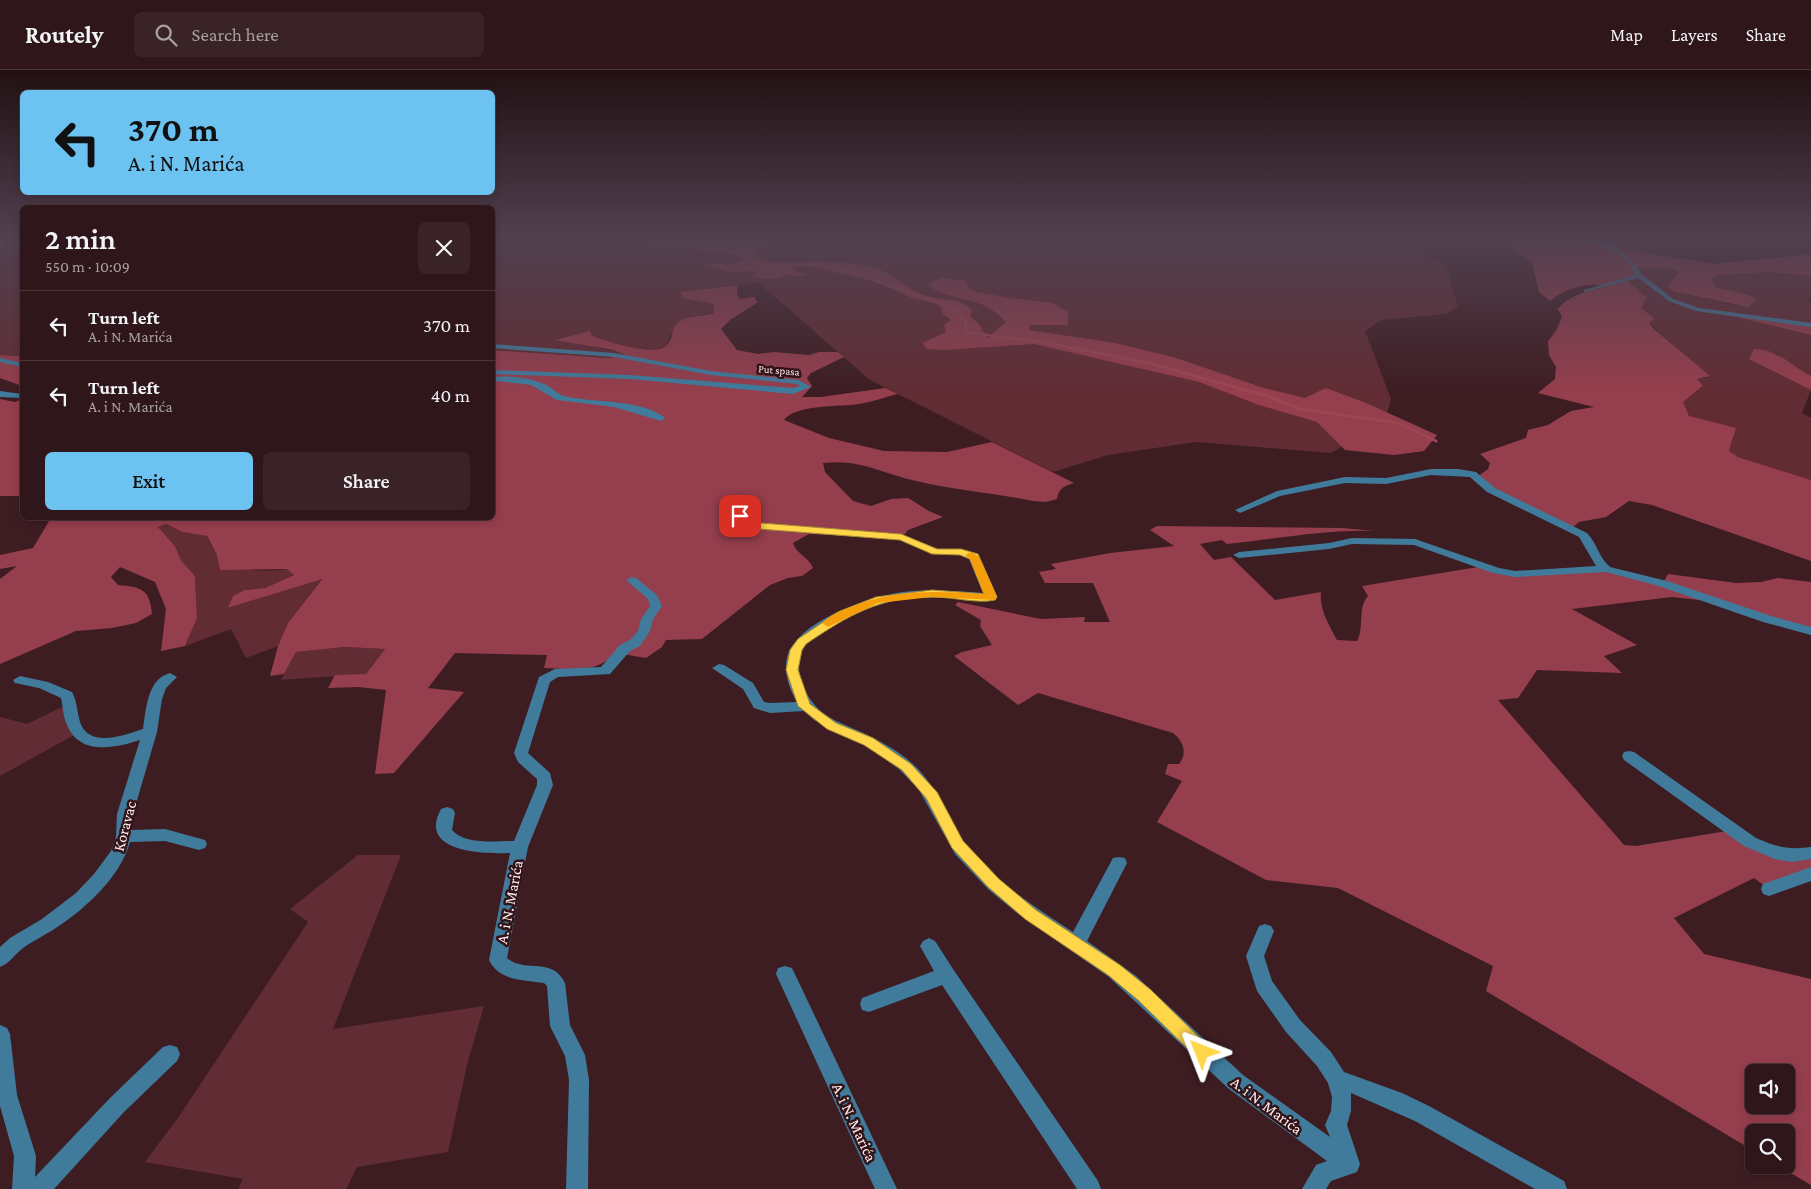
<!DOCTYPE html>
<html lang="en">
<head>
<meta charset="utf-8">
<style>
	:root { --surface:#2e161a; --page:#3a2327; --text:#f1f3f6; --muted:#a79fa2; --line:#493539; --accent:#6cc3f2 }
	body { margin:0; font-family:"Crimson Pro",serif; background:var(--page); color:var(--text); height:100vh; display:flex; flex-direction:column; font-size:19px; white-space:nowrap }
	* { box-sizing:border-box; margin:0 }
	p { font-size:16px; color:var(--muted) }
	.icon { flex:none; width:28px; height:28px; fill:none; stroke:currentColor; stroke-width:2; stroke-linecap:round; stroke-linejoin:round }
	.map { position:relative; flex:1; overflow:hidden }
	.panel { position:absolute; left:20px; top:135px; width:475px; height:315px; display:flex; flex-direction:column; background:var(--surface); border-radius:8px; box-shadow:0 2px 8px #0003,0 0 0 1px var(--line) }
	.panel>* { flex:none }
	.guide { position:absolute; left:20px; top:20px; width:475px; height:105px; border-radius:8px; box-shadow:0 2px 8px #0003,0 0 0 1px var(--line); background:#6cc3f2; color:#111; overflow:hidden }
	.controls { position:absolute; left:1745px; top:994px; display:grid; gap:10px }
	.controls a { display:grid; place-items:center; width:50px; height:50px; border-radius:8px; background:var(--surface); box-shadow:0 2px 8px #0003,0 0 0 1px var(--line); font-size:25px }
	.pin { position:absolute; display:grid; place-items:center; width:42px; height:42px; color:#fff; margin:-21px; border-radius:10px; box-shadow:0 2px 8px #0006 }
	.me { position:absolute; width:55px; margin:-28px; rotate:315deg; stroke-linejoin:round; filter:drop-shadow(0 0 4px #0008) }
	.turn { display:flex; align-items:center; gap:18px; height:105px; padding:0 25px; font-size:22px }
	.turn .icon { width:65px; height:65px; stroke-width:2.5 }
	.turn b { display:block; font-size:35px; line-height:42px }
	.round { display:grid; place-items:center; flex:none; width:52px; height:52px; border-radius:8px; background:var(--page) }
	.overview { display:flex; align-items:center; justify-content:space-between; height:85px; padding:0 25px }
	h1 { font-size:30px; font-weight:600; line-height:38px }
	.action { display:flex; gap:10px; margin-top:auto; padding:10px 25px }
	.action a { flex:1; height:58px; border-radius:8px; background:var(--accent); color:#111; font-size:20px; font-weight:600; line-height:58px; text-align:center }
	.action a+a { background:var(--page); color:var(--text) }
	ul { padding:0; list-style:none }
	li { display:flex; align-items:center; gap:15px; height:70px; padding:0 25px; border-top:1px solid var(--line) }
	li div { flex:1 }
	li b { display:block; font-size:19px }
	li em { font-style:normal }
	header { display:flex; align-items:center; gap:30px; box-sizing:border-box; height:70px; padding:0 25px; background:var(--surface); border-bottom:1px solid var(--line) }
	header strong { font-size:24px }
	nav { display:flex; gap:28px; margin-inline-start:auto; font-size:18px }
	.search { width:350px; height:45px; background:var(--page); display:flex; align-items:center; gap:12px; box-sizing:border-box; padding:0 18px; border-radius:8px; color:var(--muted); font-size:19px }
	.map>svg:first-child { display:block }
	.green { fill:#612c34 }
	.forest { fill:#953e4d; fill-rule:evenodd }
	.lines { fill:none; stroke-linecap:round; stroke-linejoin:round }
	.stream-far1 { stroke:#9d4553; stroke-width:2.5 }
	.stream { stroke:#9d4553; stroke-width:3 }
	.minor { fill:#407b9c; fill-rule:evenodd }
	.route { fill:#ffd54a; stroke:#a68a30 }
	.slow { fill:#f59e0b }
	.labels { text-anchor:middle; stroke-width:5; stroke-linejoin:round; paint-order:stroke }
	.far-street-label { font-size:11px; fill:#feeced; stroke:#321418 }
	.near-street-label { font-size:16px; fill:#feeced; stroke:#321418 }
</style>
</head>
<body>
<header>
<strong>Routely</strong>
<div class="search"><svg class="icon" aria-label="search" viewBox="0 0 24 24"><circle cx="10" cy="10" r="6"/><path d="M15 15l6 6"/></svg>Search here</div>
<nav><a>Map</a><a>Layers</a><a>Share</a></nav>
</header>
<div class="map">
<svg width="1811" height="1119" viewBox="0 0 1811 1119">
	<rect width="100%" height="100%" fill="#3d1d22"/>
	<!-- green -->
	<g class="green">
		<path d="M2,166H22V286L0,285V179Z"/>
		<path d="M492,166H1393L1446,197L1458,236L1446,244L1381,250L1365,261L1391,329L1385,351L1331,383L1196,372L1108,385L1053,402L870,310L758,212L681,222C690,232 704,228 714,235V243L686,248L671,264L667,275C647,288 613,272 591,266L590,261L557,270L626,283V286L609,288L493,280Z"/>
		<path d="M1635,197H1669L1681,202L1668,215L1671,221L1738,236L1749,225L1715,217L1710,209L1720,205L1771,202L1811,206V229L1808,230L1811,234V255L1728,245L1811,265V306L1796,299L1777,284L1755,279L1749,289L1811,320L1802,343L1811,348V410L1738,387L1729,381L1734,367L1710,353L1689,346L1682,332L1703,317L1697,309L1709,307L1649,253L1653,248L1641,238L1647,228L1627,210Z"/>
		<path d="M165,454L182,462L207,466C219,502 256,503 288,499L294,505L265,518L245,520L229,538L322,508L288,553L278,576L246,588L231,559L185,576L197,548L195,506L181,490L175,476L158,457Z"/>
		<path d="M345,577L385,579L366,604L281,610L296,582Z"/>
		<path d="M70,633L76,664L0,706V647L27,654Z"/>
		<path d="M358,785H401L333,959L484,936L467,995L448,1082L357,1097L346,1119H238L243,1109L145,1092L180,1045L308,852L290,839Z"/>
	</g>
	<!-- forest -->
	<g class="forest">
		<path d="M627,166H661L706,173L722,169L720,166C737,166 755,171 773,171L774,173L755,180V186C777,197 796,190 819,191C836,191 852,193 869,196C889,200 906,219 926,226C943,231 957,226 972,240L970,246L979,254L987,268L1006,252C981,223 952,234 927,214L943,208L965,211L972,221L1009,228L1053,233L1068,242V255H1030L1029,260L1115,273L1173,287L1264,318L1305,328L1326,318L1366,333L1437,365L1424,381L1394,385L1345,380L1317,352L1259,335L1199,312L1034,274L944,280L927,279L922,273L946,262L944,255L951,250L943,244L941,237L937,234L912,228L876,212L808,196L792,197L793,200L808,206L785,205C775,210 763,210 752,206L758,203L748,201L728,202L708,195L709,193L729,195L744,189C732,182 721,183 706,182C698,182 692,178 684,177C663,174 646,179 627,166Z"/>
		<path d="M1501,166H1578L1615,178L1714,194L1811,184V206L1771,202L1720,205L1711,209L1715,217L1749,225L1756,229L1748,237L1671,221L1668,215L1680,202L1669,197H1635L1638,205L1628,211L1647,228L1641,238L1654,248L1649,253L1653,258L1710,306L1697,309L1703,316L1683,332L1689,346L1736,358L1729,381L1738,387L1811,410V491L1652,435L1629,431L1606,447L1579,452L1571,459L1504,428L1477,407L1488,399L1490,393L1480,384L1526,368L1528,360L1548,355L1571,341L1594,337L1538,323L1555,309L1556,297L1549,285L1548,271L1556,261L1562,247L1558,239C1570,224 1590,221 1608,216C1586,212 1567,217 1550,231L1539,222L1532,192L1518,183Z"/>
		<path d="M738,215L737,224L740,229L754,227L758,232L730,250L721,259L737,280L758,284L774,282L809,285L819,282H838L844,287L811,303L807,308L812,316L802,327H821L885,318L898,324C885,327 872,332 859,334C840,337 796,334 784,350L829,368L884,381L947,382L992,372L1074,413C1064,416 1059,418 1057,429L1046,432L1033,431C994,423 954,420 916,411C880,403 861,389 823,393L825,402L853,431L871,436L891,429L908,428L929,441L943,447L908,460L900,470L886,467L809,464L793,473C796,484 809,487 813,498L802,506L788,508L770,515L702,569L666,570L662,577L646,588L616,583C596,604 571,599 544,598L547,585L455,583L428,618L464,622L394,703L375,704L386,620L358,617L328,618L335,605L366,604L385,579L345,577L296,582L284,604L270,606L278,576L288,553L322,509L228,538L233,526L245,520L265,518L294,505L287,499L220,500L217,485L207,466L182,462L166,454L158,457L175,476L181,490L195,506L197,548L185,576L161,581L166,539L155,512L120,497L111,507L118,515C141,517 150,519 152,544L136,553L112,558L76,561L0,594V509L17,496L0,499V485L33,478L49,451L64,448H492L493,280L609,288L626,285L613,280L555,270L590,261L592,266C608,271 654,288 667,275C674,268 670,258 680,251C689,245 703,247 714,243V235L710,233L683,228L680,222Z"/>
		<path d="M1728,245L1811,255V265Z"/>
		<path d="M1754,279C1778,279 1791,296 1811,306V320L1749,289Z"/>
		<path d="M0,285L22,286V316L0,308Z"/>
		<path d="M0,329L15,332L22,329V426H0Z"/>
		<path d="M1157,456L1342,458L1376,461C1326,459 1277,469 1227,474L1222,470L1200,474L1214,490L1231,487L1275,530L1321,522C1319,539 1329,555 1337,570L1357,571C1365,557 1357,538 1368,526L1362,516L1478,497L1515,504L1606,499L1663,513L1668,504L1736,513L1761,512L1778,508L1811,512V561L1718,532L1672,527L1572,539L1637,575L1604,586L1622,603L1537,600L1518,628L1498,630L1624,775L1636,776L1733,760L1750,772L1811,783V804L1769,819L1754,808L1674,848L1704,884L1811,909V1115L1777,1095H1786V1062H1754V1081L1486,921L1493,896L1338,818L1266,810L1157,752L1182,711L1165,704L1168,694H1179C1188,683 1183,671 1173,663L1038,623L1018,635L954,586L962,582L992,575L980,556L981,550L955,535L958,532L1041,549L1085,547L1084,552H1110L1093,513H1045L1039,502L1056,499L1051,494L1110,483L1174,476L1150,460ZM1754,1002H1786V1035H1754Z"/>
	</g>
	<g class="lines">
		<!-- stream-far1 -->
		<path class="stream-far1" d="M644,166L677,175L737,177L748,182L753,190L767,197L810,194L836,197L957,239L965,251L967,262L1022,270"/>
		<!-- stream -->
		<path class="stream" d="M1011,268L1043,272L1149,293L1270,327L1300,339L1398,353L1436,371"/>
		<!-- minor -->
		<g class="minor">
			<path d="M0,166H5L3,179L0,181Z"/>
			<path d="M1575,166H1583L1617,177L1637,196L1641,204L1673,229L1699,238L1811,253V257L1696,241L1669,231L1638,208L1584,222V220L1635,205C1624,176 1596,179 1575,166Z"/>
			<path d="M492,274L614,283L711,301L799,310L811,317L793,324L630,309L492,304V300L630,305L793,318L800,316L797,314L711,305L614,287L492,278Z"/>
			<path d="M0,288L22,293V297L0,292Z"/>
			<path d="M494,307C508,305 531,308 544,314C551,317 557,324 564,326C591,333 644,329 665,348L661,351L614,337L557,330L531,315L497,311H494Z"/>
			<path d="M0,321L22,324V328L0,327Z"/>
			<path d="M1431,399H1458L1476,402L1495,418L1587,463C1597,473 1599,488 1610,497L1667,511L1771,546L1811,557V565L1763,552L1659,516L1606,502L1515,507L1493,503L1414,475L1352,474L1329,479L1239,488L1233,485L1239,482L1329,473L1352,468L1415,469L1499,498L1515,501L1596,496L1579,467L1487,422L1470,407L1431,405L1386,414L1345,413L1280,426L1240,443L1235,440L1277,421L1345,407L1386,408Z"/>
			<path d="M740,443L761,453L901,464L938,479H961L978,485L997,527L995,530C986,532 975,530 965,529C945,528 925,527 904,529C878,532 814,557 802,581C794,597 803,622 814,634C825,648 843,654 859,661C878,670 898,680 914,695C938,717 946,748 965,773C993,811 1035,837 1073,862L1113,788L1119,787L1125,788L1127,793L1087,871L1136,906L1243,1005L1330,1067L1325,1055L1331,1041L1332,1027L1328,1013L1317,996L1286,962L1257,921L1246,886L1259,856L1265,854L1271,856L1274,861L1264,886L1272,911L1300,950L1331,982L1344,1002L1402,1023L1429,1036L1564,1111L1567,1119H1535L1415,1051L1351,1023V1041L1347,1055L1360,1094L1357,1102L1331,1111L1326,1119H1302L1316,1095L1327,1091L1229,1019L1109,907L1017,843L988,819L955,784L919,720L899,699L863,674L814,650L804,641L770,643L754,638L743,619L712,598L719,594L724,595L753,613L764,632L770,633L797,632C790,620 783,602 787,588C795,552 870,526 903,522C929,519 957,521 983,523L969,489L960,485L932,484L899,470L759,459L736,448V444Z"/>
			<path d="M632,507L636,508L657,525L662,536L653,549L650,561L640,576L630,581L610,604L558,607L550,612L528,683L550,703L553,715L528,777L507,888C526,904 552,886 565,913L570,955L585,985L589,1010L588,1119H566L569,1010L565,986L550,956L547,916L544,913C524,910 499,911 489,890L510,783C484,784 417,783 441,739L447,737L453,739L455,743L452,760C465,775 496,771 514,771L537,715V709L518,692L514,683L539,607L555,599L601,597L620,575L630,570L638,561L641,549L650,536L648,529L626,510Z"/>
			<path d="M170,603L177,607L166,618L162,629L157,662L133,744L132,760L165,759L205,770L207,774L205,778L199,780L165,771L130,772C120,808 84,840 53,860C43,866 33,871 23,878C15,884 10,893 0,897V877L10,868L42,849L76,823L94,804L111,781L116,766L117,744L140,670C115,678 80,686 67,655C63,647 63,636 61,628L39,618L15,613L13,610L20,606L48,612L72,622C77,631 77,642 80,652C89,679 125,665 143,659C146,640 147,609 170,603Z"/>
			<path d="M1629,681L1634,682L1756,768C1777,777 1787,780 1811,777V789L1792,792L1775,789L1744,776L1624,690L1622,686L1624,682Z"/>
			<path d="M1811,797V811L1769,826L1763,824L1761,819L1763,814Z"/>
			<path d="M929,868L935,871L953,899L1098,1111L1101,1119H1077L942,915L869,942L862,940L860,934L862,928L934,901L920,876L923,871Z"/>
			<path d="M785,896L792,898L897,1119H875L776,904L778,898Z"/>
			<path d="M0,955L7,958L10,964L17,1025L36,1086L35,1107L110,1028L163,977L170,975L177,977L180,984L177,991L124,1042L54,1119H12L14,1086L0,1036Z"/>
		</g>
	</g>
	<!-- sky -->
	<linearGradient id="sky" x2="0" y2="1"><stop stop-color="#221013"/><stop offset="0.52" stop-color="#51404f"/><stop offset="1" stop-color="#51404f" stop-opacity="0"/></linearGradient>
	<rect width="1811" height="322" fill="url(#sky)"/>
	<!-- route -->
	<path class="route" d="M740,443L761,453L901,464L937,479H961L978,484L997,527L995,530C977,534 953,527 934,527C880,526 849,545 806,574L802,580L798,600L810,634L836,653L873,668L911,694L937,722L963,771L999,809L1036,840L1120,895L1151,920L1208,976L1211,982L1208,987L1202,990L1196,987L1139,931L1108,905L1025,849L988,817L952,778L926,728L902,700L864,675L827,659L798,636L786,600L790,580L798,569L838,542L876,527L932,520L984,524L970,489L960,485L932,484L900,470L759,459L736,448V444Z"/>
	<!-- slow -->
	<path class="slow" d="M971,482L979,487L997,527L995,530L932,527L878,533L828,557L822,553C829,546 839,541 848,538C893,519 936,521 984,524L970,489L965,485Z"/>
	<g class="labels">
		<!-- far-street labels -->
		<g class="far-street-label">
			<text transform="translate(779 300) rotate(5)" y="4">Put spasa</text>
		</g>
		<!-- near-street labels -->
		<g class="near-street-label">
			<text transform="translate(124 756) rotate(-75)" y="6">Koravac</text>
			<text transform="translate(509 832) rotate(-79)" y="6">A. i N. Marića</text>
			<text transform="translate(1267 1035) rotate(37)" y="6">A. i N. Marića</text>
			<text transform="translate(855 1052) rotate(65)" y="6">A. i N. Marića</text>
		</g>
	</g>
</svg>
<div class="controls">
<a><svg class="icon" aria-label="sound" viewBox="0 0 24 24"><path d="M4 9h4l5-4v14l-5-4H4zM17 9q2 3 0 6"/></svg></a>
<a><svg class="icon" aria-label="search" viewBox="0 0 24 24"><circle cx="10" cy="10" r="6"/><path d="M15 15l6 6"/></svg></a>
</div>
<div class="pin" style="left:740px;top:446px;background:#d93025"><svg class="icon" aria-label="arrive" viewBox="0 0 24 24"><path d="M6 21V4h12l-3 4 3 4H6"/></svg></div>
<svg class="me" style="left:1202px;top:982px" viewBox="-20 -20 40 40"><path d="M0-17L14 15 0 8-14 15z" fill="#ffd54a" stroke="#fff" stroke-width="4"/></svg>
<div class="guide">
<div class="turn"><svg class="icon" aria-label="left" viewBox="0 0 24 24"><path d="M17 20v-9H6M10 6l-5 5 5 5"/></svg><div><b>370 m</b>A. i N. Marića</div></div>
</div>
<section class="panel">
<div class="overview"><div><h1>2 min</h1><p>550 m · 10:09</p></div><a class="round"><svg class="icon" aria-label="close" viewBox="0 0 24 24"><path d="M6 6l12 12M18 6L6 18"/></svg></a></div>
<ul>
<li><svg class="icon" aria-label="left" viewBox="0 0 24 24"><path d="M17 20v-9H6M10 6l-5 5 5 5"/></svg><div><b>Turn left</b><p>A. i N. Marića</p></div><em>370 m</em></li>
<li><svg class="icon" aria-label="left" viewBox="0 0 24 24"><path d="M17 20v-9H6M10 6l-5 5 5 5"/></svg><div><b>Turn left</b><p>A. i N. Marića</p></div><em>40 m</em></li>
</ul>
<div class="action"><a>Exit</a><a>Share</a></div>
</section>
</div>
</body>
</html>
